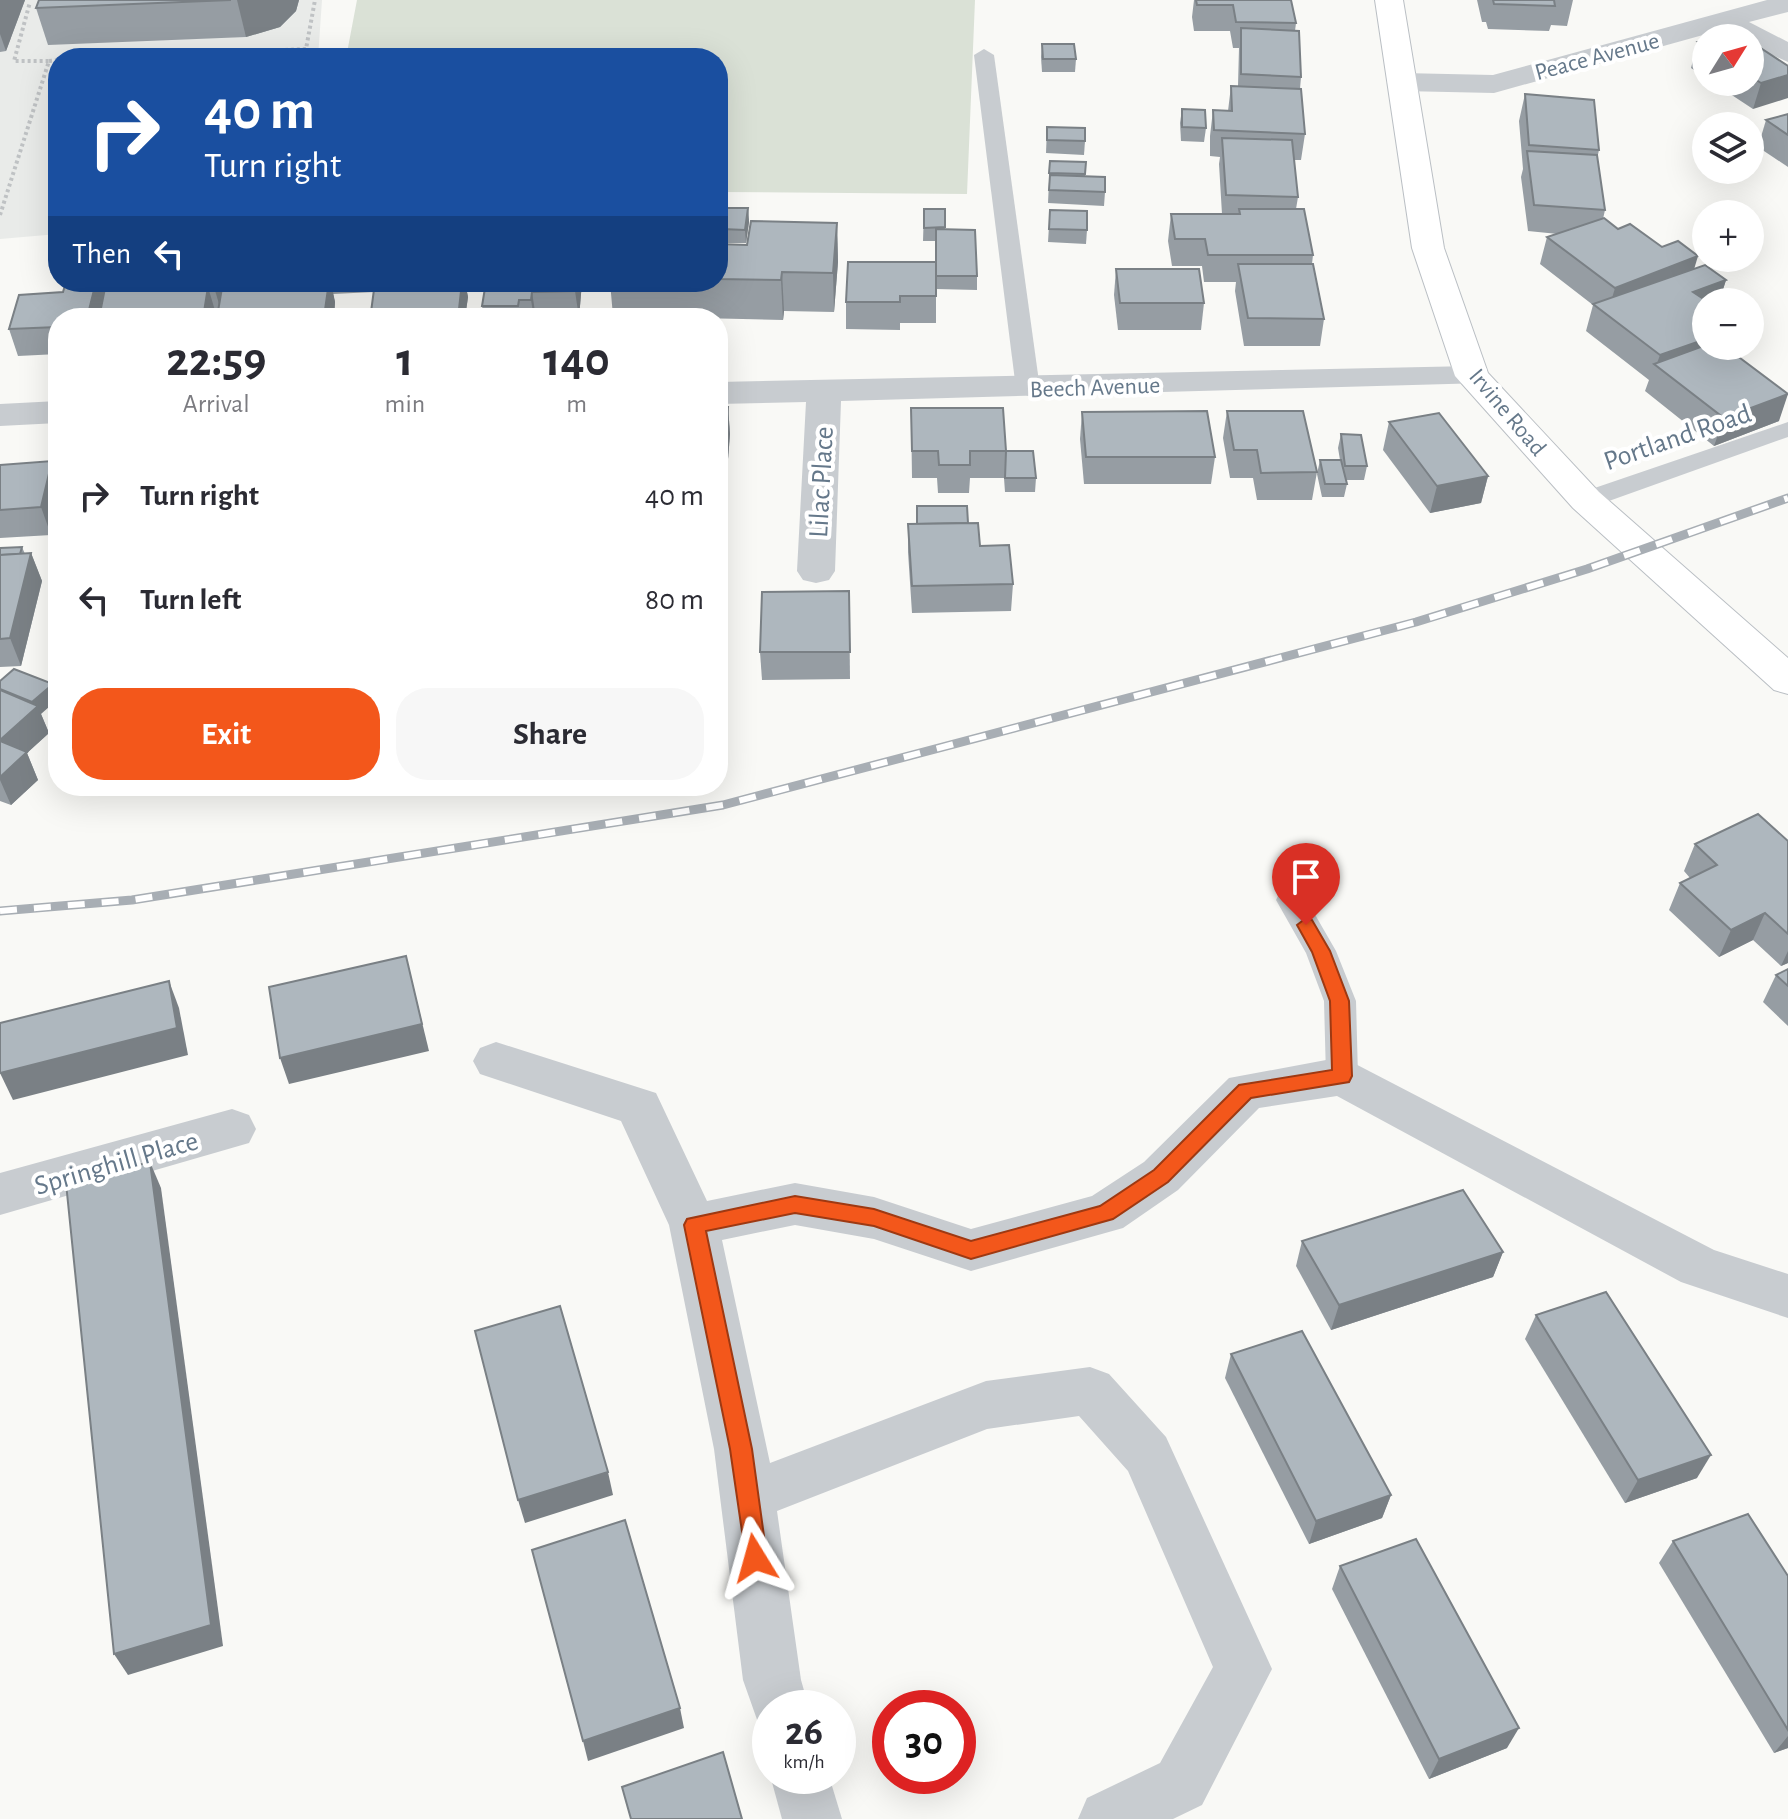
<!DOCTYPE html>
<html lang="en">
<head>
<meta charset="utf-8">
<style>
	:root { --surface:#fff; --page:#f7f7f7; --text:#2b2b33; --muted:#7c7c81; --accent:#f3571b }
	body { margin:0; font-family:"Alegreya Sans",sans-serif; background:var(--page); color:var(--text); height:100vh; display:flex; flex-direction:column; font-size:30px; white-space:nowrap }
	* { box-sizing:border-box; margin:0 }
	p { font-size:26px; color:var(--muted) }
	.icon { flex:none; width:44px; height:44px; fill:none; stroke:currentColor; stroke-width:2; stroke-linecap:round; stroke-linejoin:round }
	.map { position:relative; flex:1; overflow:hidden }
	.sheet { position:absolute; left:48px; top:308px; width:680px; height:488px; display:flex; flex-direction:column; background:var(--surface); border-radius:32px; box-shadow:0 8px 32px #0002 }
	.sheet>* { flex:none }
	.top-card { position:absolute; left:48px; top:48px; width:680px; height:244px; border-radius:32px; box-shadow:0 8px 32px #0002; background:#1a4fa0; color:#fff; overflow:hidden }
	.needle { width:52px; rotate:53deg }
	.controls { position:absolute; left:1692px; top:24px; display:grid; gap:16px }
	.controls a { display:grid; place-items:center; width:72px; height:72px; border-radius:50%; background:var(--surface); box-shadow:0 8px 32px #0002; font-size:40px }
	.speed { position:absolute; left:752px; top:1690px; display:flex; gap:16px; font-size:40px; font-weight:700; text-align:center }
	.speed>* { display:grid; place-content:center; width:104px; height:104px; border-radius:50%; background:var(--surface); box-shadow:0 8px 32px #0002; line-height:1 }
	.speed small { font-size:20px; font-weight:400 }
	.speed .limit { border:12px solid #d22; background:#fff; color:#111 }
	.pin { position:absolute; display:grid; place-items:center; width:68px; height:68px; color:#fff; margin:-82px -34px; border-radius:50% 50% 50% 0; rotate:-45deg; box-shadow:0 0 8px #0007 }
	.pin .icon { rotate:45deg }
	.me { position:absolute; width:88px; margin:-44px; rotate:352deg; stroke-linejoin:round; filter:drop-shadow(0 0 6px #0008) }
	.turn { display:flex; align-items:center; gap:28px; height:168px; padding:0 24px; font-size:36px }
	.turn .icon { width:104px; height:104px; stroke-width:2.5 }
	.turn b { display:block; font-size:56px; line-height:68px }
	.then { display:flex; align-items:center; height:76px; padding:0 24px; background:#0003; gap:16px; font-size:30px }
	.eta { display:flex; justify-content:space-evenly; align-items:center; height:136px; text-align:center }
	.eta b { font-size:48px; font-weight:700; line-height:56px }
	.primary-button { display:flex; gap:16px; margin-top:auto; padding:16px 24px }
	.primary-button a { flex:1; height:92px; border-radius:32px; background:var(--accent); color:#fff; font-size:32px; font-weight:700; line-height:92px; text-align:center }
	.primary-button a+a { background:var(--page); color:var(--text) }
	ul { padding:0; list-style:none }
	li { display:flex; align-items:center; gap:24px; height:104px; padding:0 24px }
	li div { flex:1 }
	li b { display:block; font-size:30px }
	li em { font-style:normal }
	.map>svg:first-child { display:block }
	.built { fill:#e9ebe9 }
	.green { fill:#dae1d6 }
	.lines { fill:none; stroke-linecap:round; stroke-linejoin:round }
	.secondary-casing { stroke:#babfc4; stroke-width:2 }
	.path { stroke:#bfc2c4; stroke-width:4; stroke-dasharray:3 3; stroke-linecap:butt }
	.service { fill:#c8ccd0; fill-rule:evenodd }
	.minor { fill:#c8ccd0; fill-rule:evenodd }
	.secondary { fill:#fff; fill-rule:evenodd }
	.rail-casing { stroke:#a8aeb4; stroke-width:9 }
	.rail { stroke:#fff; stroke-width:6; stroke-dasharray:17; stroke-linecap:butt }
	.wall { fill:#969da3 }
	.shaded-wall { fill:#7a8085 }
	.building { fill:#aeb7be; stroke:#7a8085; stroke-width:2 }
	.route { fill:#f3571b; stroke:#9e3912; stroke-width:2 }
	.labels { text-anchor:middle; stroke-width:8; stroke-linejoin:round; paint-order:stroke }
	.far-street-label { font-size:24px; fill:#65788a; stroke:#fff }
	.street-label { font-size:28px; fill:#65788a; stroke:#fff }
</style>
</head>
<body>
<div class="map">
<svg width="1788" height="1819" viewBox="0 0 1788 1819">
	<rect width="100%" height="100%" fill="#f9f9f6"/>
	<!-- built -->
	<path class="built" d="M0,0H322L318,58H58V234L0,239Z"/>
	<!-- green -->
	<path class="green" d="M357,0H975L967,194L718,192V58H346Z"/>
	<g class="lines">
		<!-- secondary casing -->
		<g class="secondary-casing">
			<path id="secondary" d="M1375,0H1403L1444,248L1488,373L1599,492L1788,658V694L1774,690L1573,508L1455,376L1412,248Z"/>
		</g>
		<!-- path -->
		<g class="path">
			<path d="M105,58L306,49L315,0"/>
			<path d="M49,61L58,60"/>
			<path d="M0,215L49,61H14L30,2"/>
		</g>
		<!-- service -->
		<g class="service">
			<path d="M984,49L994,55L1040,389L1028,396L1016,389L974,55Z"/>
			<path d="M1788,422V437L1595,506H1577L1573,500L1577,494Z"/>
			<path d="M1291,889L1302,892L1336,951L1356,1001L1358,1076L1353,1085L1342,1089L1331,1085L1326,1076L1324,1001L1306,953L1276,900L1280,892Z"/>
		</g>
		<!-- minor -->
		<g class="minor">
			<path d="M1767,0H1788V12L1749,22L1788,42V62L1750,45V38H1736L1721,30L1494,93L1402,91L1392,88L1387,82L1392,76L1402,73L1493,75Z"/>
			<path d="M1472,366L1484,369L1489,376L1484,383L841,401L835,571L829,580L816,583L803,580L797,571L806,402L718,404V382Z"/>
			<path d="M58,401V423L0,426V404Z"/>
			<path d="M496,1042L656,1093L707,1201L795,1183L874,1197L971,1229L1092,1196L1144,1162L1229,1078L1342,1057L1714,1250L1788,1274V1318L1681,1282L1337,1096L1259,1108L1178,1190L1123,1228L971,1271L874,1239L795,1225L722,1240L770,1463L986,1381L1090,1367L1109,1374L1166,1437L1272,1669L1202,1805L1173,1819H1078L1087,1798L1160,1763L1213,1667L1128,1471L1079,1416L987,1429L777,1511L801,1680L809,1708H770V1733L760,1728L743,1680L714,1449L669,1225L621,1121L480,1074L473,1061L480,1048Z"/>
			<path d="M232,1109L249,1115L256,1129L249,1143L0,1215V1173Z"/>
			<path d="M770,1775L829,1776L842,1819H782Z"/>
		</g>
		<!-- secondary -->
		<use href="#secondary" class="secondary"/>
		<!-- rail casing -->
		<g class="rail-casing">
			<path id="rail" d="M0,911L132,900L723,805L1416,622L1587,569L1788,498"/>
		</g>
		<!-- rail -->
		<use href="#rail" class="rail"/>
	</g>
	<!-- wall -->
	<g class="wall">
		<path d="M0,0H25L6,51L0,52Z"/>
		<path d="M39,0H299L296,11L280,27L246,37L48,45L36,8Z"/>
		<path d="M1194,0H1291L1296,23L1295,31L1301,77L1300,89L1305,134L1301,160H1294L1298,197L1296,209L1313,255L1312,264L1324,319L1320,346H1244L1235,291L1236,282H1204L1202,266H1172L1168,241L1171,214H1222L1219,164L1220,157L1210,156V136L1213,110L1228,111L1231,86H1238L1239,48H1233L1230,31H1194L1192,17Z"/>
		<path d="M1477,0H1573L1567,26L1551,25L1549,31L1488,29L1486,22H1482Z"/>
		<path d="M1706,40V78L1691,68L1698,42Z"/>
		<path d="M1750,41L1788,66L1753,109L1712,82H1750Z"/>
		<path d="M1042,44L1076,59L1075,72H1042L1041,57Z"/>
		<path d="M1525,94L1599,150L1597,159L1605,210L1603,219L1618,229L1694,269L1726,280L1719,302H1706V346L1779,421L1714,446L1645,391L1649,380L1586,331L1593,305L1540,264L1547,237L1558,234L1528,231L1521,177L1523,169L1519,121Z"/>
		<path d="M1182,109L1206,128L1204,142L1181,141L1180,123Z"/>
		<path d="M1788,114V167L1758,147L1766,120Z"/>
		<path d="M1047,127L1085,141L1084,155L1046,153Z"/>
		<path d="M1050,161L1086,162L1085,177L1105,192L1104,206L1048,203Z"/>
		<path d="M748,208L749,222L746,243H723L722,229Z"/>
		<path d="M924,209H945V230L977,276V290L936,289V323H900V330L846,329V302L935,262V241H923Z"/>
		<path d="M1050,210L1087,230L1086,244L1048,242Z"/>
		<path d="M837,223L838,262L834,312L784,311L783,320L613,316L610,282H718V244L747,245Z"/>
		<path d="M1116,269L1204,303L1201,330H1118L1114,295Z"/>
		<path d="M156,282H465L468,297L465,318H372L371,312L374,292L333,294L335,302L334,318H217V314H216L215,318H58V354L18,356L9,329L105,290L156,285Z"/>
		<path d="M486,282H582L579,318H484L482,306Z"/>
		<path d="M718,407H728L730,434L726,484H718Z"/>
		<path d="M911,408L1006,451L1036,478L1035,492H1005L1004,478H970L969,493H938L937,478H912Z"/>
		<path d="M1227,411L1317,472L1312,500H1257L1253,478H1230L1223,438Z"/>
		<path d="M1082,412L1215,457L1211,484H1084L1080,439Z"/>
		<path d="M1389,422L1488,476L1481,503L1430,513L1383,450Z"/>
		<path d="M1341,434L1367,466L1364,480H1346L1347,484L1344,497H1322L1317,474L1320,460H1340L1338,448Z"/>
		<path d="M52,461L58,479V504L51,535L0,538V465Z"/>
		<path d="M968,523L980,546L1013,584L1011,611L912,613L908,552V524Z"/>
		<path d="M22,547L25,554L31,553L42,581L21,666L0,667V548Z"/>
		<path d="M849,591L850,679L762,680L760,652Z"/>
		<path d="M0,681L41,714L49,733L27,753L38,780L11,805L0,801Z"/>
		<path d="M177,786H198L193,791Z"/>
		<path d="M453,786H485L453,789Z"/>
		<path d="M1788,841V963L1781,966L1753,940L1719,957L1669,910L1680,883L1690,878L1684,871L1695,844Z"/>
		<path d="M1788,969V1026L1763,1002L1776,975Z"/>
		<path d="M1302,1241L1503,1252L1493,1277L1331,1330L1296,1266Z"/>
		<path d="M1536,1315L1697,1478L1625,1503L1525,1339Z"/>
		<path d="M1231,1354L1391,1495L1382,1518L1309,1544L1225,1378Z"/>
		<path d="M1673,1541L1788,1576V1748L1774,1753L1659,1563Z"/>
		<path d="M1340,1566L1507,1748L1429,1779L1332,1589Z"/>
	</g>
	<!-- shaded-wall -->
	<g class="shaded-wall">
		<path d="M0,0H25L6,51L0,34Z"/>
		<path d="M237,0H299L296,11L280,27L246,37Z"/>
		<path d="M1788,75V98L1753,109L1761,83Z"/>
		<path d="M748,208L749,222L746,243L745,230Z"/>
		<path d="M837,223L838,262L834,312L833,273Z"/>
		<path d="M1698,256L1690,283L1607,315L1615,288Z"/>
		<path d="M782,272L784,311L783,320L781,280Z"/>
		<path d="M1726,280L1719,302H1706L1693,292Z"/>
		<path d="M96,282H103L107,296L102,318H87Z"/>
		<path d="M215,282H223L222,314L214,287Z"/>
		<path d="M329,282H331L335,302L334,318H327L325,310Z"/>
		<path d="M462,282H465L468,297L465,318H460L459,309Z"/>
		<path d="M576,282H582L579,318L575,291Z"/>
		<path d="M208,287L216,314L215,318H206L204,312Z"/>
		<path d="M532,292L536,318H534L531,300Z"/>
		<path d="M1706,327V346L1656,366L1660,355Z"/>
		<path d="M1788,394L1779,421L1714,446L1724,418Z"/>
		<path d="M728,407L730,434L726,484L724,456Z"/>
		<path d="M52,461L58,479V504L51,535L41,507Z"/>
		<path d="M1488,476L1481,503L1430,513L1437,486Z"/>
		<path d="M31,553L42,581L21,666L10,638Z"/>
		<path d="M53,684L58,699L41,714L49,733L27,753L38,780L11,805L0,780V740L32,702Z"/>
		<path d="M1765,913L1753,940L1719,957L1731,930Z"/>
		<path d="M1788,951V963L1781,966Z"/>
		<path d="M406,956L429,1051L289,1084L280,1058Z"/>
		<path d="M169,981L179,1008L188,1055L13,1100L0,1073Z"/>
		<path d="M150,1162L161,1188L223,1646L128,1675L114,1654Z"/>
		<path d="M1503,1252L1493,1277L1331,1330L1339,1305Z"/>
		<path d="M1711,1455L1697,1478L1625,1503L1638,1480Z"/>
		<path d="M608,1472L613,1495L525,1523L518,1500Z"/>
		<path d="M1391,1495L1382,1518L1309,1544L1316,1521Z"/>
		<path d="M680,1708L684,1728L588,1761L583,1741Z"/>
		<path d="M1519,1728L1507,1748L1429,1779L1439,1759Z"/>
		<path d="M1788,1736V1748L1774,1753Z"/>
	</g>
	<!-- building -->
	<g class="building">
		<path d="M39,0H231L36,8Z"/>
		<path d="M1196,0H1291L1296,23L1236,22L1233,5H1197Z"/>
		<path d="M1493,0H1554L1555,6L1494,4Z"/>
		<path d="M1241,28L1299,31L1301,77L1241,74Z"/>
		<path d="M1735,31L1745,38H1712Z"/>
		<path d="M1706,40V47L1698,42Z"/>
		<path d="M1750,41L1788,66V75L1761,83L1750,76Z"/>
		<path d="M1042,44H1074L1076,59H1043Z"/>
		<path d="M1231,86L1301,89L1305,134L1214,130L1213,110L1232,111Z"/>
		<path d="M1525,94L1594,100L1599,150L1529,145Z"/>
		<path d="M1182,109L1205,110L1206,128L1182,127Z"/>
		<path d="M1788,114V135L1766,120Z"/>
		<path d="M1047,127L1085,128V141L1047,140Z"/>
		<path d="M1222,138L1292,140L1298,197L1226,195Z"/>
		<path d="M1527,151L1597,155L1605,210L1534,205Z"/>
		<path d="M1050,161L1086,162L1085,174L1049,173Z"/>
		<path d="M1050,175L1105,177V192L1049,190Z"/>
		<path d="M725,208H748L745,230L722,229Z"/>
		<path d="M924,209H945V227L924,228Z"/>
		<path d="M1239,209H1304L1313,255H1208L1205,239H1175L1171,214H1240Z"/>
		<path d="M1050,210L1087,211V230L1049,229Z"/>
		<path d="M1604,218L1618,229L1630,224L1662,247L1678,241L1698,256L1615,288L1547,237Z"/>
		<path d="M751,221L837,223L833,273L782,272L781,280L718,279V244L747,245Z"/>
		<path d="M936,229L975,230L977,276H936Z"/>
		<path d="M848,262H936V296H900V302H846Z"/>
		<path d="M1238,264H1313L1324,319L1248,318Z"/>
		<path d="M1705,265L1726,280L1693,292L1708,302H1706V339L1660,355L1593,304Z"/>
		<path d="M1116,269H1199L1204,303H1120Z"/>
		<path d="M66,282H96L87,318H58V327L9,329L19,295L63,292Z"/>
		<path d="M156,282H215L214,287H208L204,312L169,314L168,318H99L105,288L156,285Z"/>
		<path d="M223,282H329L325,310L217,317Z"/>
		<path d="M375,282H462L459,309L371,312Z"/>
		<path d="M486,282H576L575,291L532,292L531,300H519L518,306H482Z"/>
		<path d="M1706,345L1724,346L1788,394L1724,418L1654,364Z"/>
		<path d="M718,407H728L724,456H718Z"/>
		<path d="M911,408H1003L1006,451H970V465H939L938,451H912Z"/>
		<path d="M1207,411L1215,457H1086L1082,412Z"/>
		<path d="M1227,411H1303L1317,472L1261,473L1257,450H1234Z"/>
		<path d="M1439,413L1488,476L1437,486L1389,422Z"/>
		<path d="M1341,434L1361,435L1367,466H1345Z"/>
		<path d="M1004,451H1033L1036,478H1005L1006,451Z"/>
		<path d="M1320,460H1341L1347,484H1325Z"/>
		<path d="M52,461L41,507L0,510V465Z"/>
		<path d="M917,506H967L968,523L917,524Z"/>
		<path d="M978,523L980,546L1009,545L1013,584L912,586L908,524Z"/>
		<path d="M22,547L20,554L0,555V548Z"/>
		<path d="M31,553L10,638L0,639V555Z"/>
		<path d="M849,591L850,652H760L762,592Z"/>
		<path d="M14,669L53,684L32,702L0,689V681Z"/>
		<path d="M0,690L38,706L0,740Z"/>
		<path d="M0,741L27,752L0,777Z"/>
		<path d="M1758,814L1788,841V934L1765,913L1731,930L1680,883L1717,865L1695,844Z"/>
		<path d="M406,956L422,1024L280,1058L269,987Z"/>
		<path d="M1788,969V986L1776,975Z"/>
		<path d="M169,981L177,1028L0,1073V1023Z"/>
		<path d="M150,1162L211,1625L114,1654L66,1183Z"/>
		<path d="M1463,1190L1503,1252L1339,1305L1302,1241Z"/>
		<path d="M1606,1292L1711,1455L1638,1480L1536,1315Z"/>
		<path d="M560,1306L608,1472L518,1500L475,1331Z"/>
		<path d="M1302,1331L1391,1495L1316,1521L1231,1354Z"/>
		<path d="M1748,1514L1788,1576V1730L1673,1541Z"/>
		<path d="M625,1520L680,1708L583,1741L532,1550Z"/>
		<path d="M1416,1539L1519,1728L1439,1759L1340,1566Z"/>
		<path d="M723,1752L742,1819H631L622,1787Z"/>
	</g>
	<!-- route -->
	<path class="route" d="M1306,918L1312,920L1330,951L1349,1001L1352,1076L1349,1082L1251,1098L1168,1182L1113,1219L971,1259L874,1226L795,1213L706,1231L752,1449L767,1558L763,1566L755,1569L747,1566L730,1449L684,1225L687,1219L795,1196L874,1209L971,1241L1100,1206L1154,1170L1239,1085L1332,1070L1330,1001L1312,952L1297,925Z"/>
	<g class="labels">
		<!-- far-street labels -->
		<g class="far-street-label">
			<text transform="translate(1597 56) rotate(-15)" y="8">Peace Avenue</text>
			<text transform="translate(1095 387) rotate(-2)" y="8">Beech Avenue</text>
			<text transform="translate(1508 412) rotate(50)" y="8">Irvine Road</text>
		</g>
		<!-- street labels -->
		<g class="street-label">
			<text transform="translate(1677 436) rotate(-19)" y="10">Portland Road</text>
			<text transform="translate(820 482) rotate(-87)" y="10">Lilac Place</text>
			<text transform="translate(116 1162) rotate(-16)" y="10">Springhill Place</text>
		</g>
	</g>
</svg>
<div class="controls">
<a><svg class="needle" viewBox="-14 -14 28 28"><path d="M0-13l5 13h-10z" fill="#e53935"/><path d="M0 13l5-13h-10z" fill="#7c7c81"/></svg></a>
<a><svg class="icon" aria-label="layers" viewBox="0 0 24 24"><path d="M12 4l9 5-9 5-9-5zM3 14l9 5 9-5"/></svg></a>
<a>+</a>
<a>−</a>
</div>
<div class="speed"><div>26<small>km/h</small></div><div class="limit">30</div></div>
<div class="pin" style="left:1306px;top:925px;background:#d93025"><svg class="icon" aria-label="arrive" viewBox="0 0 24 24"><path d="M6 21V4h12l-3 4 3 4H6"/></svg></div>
<svg class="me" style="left:755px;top:1558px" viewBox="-20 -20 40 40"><path d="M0-17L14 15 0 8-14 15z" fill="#f3571b" stroke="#fff" stroke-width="4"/></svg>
<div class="top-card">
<div class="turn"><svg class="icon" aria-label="right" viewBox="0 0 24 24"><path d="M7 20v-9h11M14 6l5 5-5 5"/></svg><div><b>40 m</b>Turn right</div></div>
<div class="then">Then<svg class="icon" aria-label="left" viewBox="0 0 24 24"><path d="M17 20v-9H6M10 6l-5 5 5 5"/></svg></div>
</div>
<section class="sheet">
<div class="eta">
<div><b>22:59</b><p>Arrival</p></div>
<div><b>1</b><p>min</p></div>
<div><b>140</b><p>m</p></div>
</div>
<ul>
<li><svg class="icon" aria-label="right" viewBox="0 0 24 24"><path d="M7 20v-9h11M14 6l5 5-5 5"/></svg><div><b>Turn right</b></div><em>40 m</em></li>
<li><svg class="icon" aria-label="left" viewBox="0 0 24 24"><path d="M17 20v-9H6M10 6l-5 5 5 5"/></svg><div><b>Turn left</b></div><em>80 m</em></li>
</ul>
<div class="primary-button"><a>Exit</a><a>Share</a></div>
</section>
</div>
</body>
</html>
